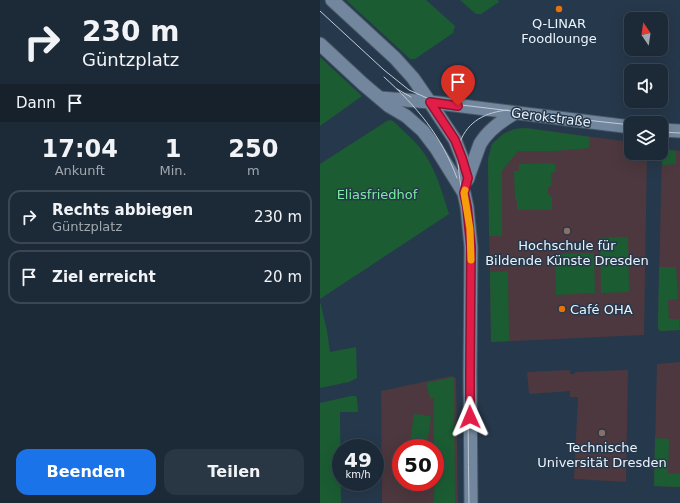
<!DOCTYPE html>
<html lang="de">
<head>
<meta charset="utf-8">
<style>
	:root { --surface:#1c2a38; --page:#293643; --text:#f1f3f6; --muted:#a0a7ae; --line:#3a4653; --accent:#1a73e8 }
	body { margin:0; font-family:"DejaVu Sans",sans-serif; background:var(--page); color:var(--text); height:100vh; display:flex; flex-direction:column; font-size:15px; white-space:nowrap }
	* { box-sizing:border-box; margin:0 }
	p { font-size:13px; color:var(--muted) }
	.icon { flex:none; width:22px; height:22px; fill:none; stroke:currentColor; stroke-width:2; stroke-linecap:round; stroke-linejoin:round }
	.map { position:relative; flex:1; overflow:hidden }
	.panel { display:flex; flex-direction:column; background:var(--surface); width:320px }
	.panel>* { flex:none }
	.top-card { background:#1c2a38; color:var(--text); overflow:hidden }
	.needle { width:26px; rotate:347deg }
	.buttons { position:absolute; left:304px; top:12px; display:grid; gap:8px }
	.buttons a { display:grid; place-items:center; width:44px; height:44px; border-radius:8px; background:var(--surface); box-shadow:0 4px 16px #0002,0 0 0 1px var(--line); font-size:20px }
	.speed { position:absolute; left:12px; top:439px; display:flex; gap:8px; font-size:20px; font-weight:700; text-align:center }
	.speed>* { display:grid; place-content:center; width:52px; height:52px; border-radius:50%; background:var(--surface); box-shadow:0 4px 16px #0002,0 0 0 1px var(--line); line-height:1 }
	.speed small { font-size:10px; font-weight:400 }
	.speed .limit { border:6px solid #d22; background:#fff; color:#111 }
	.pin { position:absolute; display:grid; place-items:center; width:34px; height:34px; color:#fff; margin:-41px -17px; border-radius:50% 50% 50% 0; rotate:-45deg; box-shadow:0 0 4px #0007 }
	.pin .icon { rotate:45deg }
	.me { position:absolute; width:44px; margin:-22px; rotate:359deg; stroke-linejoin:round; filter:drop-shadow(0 0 3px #0008) }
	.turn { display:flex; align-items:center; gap:14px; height:84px; padding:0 16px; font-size:18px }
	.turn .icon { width:52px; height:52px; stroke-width:2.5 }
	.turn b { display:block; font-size:28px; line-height:34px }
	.then { display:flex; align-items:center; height:38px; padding:0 16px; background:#0003; gap:8px; font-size:15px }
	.eta { display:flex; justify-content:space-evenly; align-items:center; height:68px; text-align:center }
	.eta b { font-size:24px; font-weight:600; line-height:28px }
	.button { display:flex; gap:8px; margin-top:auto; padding:8px 16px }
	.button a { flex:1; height:46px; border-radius:12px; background:var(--accent); color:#fff; font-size:16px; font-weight:600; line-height:46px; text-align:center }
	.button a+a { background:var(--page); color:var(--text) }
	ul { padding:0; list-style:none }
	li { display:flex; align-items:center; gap:12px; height:54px; margin:0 8px 6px; padding:0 8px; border:2px solid var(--line); border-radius:12px }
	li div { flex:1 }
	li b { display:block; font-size:15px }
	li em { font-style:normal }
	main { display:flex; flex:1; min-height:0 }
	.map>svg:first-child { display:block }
	.education { fill:#4c383e; fill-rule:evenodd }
	.green { fill:#1b5c33 }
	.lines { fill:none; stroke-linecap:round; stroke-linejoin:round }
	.secondary-casing { stroke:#475665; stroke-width:15 }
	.secondary { stroke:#72879d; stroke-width:13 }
	.tram { stroke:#c1ccd8; stroke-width:1 }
	.route-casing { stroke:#92132f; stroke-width:10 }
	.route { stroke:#e11d48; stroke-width:7 }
	.slow { stroke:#f59e0b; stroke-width:7 }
	.food-dot { fill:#e8710a; stroke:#26384b; stroke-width:1.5 }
	.education-dot { fill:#8d6e63; stroke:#26384b; stroke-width:1.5 }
	.labels { text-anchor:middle; stroke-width:3; stroke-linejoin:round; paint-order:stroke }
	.poi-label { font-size:13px; fill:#eaf3fd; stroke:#26384b }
	.street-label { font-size:13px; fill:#eaf3fd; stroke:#26384b }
	.park-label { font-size:13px; fill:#7beb9d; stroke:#26384b }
</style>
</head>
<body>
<main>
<section class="panel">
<div class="top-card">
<div class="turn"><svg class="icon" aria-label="right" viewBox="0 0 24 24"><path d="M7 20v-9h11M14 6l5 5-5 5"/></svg><div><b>230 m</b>Güntzplatz</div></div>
<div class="then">Dann<svg class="icon" aria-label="arrive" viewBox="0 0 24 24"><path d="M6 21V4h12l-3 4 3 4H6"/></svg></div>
</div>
<div class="eta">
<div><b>17:04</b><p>Ankunft</p></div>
<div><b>1</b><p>Min.</p></div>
<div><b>250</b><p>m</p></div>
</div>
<ul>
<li><svg class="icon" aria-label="right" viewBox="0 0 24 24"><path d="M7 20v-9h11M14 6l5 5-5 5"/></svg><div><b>Rechts abbiegen</b><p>Güntzplatz</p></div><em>230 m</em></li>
<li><svg class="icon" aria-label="arrive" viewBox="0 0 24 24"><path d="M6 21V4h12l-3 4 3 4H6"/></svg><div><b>Ziel erreicht</b></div><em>20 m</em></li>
</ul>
<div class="button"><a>Beenden</a><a>Teilen</a></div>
</section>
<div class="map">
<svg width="360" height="503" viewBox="0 0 360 503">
	<rect width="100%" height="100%" fill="#26384b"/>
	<!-- education -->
	<g class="education">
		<path d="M206,128L311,142V153H327L324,335L171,342L168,159L172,144L183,134L194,129Z"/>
		<path d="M342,148L360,151V330L340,331L338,328Z"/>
		<path d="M360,362V487L334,486L337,364Z"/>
		<path d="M250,370V374H255V372L308,370L306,482L254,479L258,397H250V391L209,394L207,372Z"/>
		<path d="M131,376L136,378L138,503H62L61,391ZM81,448H115V482H81Z"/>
	</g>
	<!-- green -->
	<g class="green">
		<path d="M26,0H106L135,26L133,33L95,59H90Z"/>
		<path d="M140,0H178L179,2L161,14H156Z"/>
		<path d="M0,57L42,96L0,126Z"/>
		<path d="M70,120L73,121C82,130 92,138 100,148C115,166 122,192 129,214L0,299V164L67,121Z"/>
		<path d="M206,128L270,137L269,148L235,151H198L182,171V236H169L168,159L172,144L183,134L194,129Z"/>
		<path d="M342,148L356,151V164L342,165Z"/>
		<path d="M235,163L236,172L231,173L232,185L228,188V194L232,197V210H197V200H195L194,171H198L199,170V164Z"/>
		<path d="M308,237L309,292L281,293L280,238Z"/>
		<path d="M274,253L275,293L236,295L235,254Z"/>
		<path d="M339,267H356L358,299L348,300L349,319H359L360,330L340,331L338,328Z"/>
		<path d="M188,271L189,341L171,342L170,272Z"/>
		<path d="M0,303L1,305L7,331L10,352L36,347L37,378L29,382L0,388Z"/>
		<path d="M134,377L135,503H114L115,448H114V398H110L106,383Z"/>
		<path d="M31,396H36L37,399L38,412H20L21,503H0V403Z"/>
		<path d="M94,414L111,416L107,444L90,442Z"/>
		<path d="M335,438L349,439L348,473L360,474V487L334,486Z"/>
	</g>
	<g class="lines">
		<!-- secondary casing -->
		<g class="secondary-casing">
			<g id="secondary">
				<path d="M12,0L75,58L93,78L111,104L135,140L142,158L148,178"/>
				<path d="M0,44L43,84L69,106L86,116L103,131L116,148L144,193L147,207L151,247L150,375L151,503"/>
				<path d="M60,98L110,102L311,127"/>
				<path d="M341,130L360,131"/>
				<path d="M147,180L160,144C168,130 181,121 195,113"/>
			</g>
		</g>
		<!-- secondary -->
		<use href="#secondary" class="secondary"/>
		<!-- tram -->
		<g class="tram">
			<path d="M0,11L64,70L89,90L107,98L119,102L133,104L275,121L311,125"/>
			<path d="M64,77C97,107 121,135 137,178"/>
			<path d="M77,89L91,97"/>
			<path d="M341,132L360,133"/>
			<path d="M149,503C148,451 148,400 148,348C148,310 151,271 148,232C147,207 133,166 140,142C148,121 166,112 188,110"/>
		</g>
	</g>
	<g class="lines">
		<!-- route casing -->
		<g class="route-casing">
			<path id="route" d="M138,106L110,102L135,140L142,158L148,178L144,193L147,207L151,247L150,375V417"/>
		</g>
		<!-- route -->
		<use href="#route" class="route"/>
		<!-- slow -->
		<path class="slow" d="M145,190L144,193L150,229L151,260"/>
	</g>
	<!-- markers -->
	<g class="food-dot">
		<circle cx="239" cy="9" r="4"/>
		<circle cx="242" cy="309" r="4"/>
	</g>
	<g class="education-dot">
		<circle cx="247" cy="231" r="4"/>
		<circle cx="282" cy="433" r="4"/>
	</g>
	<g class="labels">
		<!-- poi labels -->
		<g class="poi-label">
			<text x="239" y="28">Q-LINAR<tspan x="239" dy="15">Foodlounge</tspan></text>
			<text x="247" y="250">Hochschule für<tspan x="247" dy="15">Bildende Künste Dresden</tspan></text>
			<text x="250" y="314" text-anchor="start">Café OHA</text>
			<text x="282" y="452">Technische<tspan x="282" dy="15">Universität Dresden</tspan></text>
		</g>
		<!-- street labels -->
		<g class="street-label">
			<text transform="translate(231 117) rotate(7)" y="5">Gerokstraße</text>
		</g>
		<!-- park labels -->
		<g class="park-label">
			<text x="57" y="199">Eliasfriedhof</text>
		</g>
	</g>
</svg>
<div class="buttons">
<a><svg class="needle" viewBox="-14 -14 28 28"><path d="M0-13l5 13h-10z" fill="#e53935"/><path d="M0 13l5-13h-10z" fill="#a0a7ae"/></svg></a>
<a><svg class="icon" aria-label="sound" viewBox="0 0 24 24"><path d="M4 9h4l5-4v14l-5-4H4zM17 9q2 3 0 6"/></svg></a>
<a><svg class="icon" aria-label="layers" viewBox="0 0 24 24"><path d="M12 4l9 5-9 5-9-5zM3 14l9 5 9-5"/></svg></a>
</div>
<div class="speed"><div>49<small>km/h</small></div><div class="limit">50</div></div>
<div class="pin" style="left:138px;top:106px;background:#d93025"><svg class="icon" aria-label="arrive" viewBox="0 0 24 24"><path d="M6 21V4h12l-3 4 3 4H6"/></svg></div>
<svg class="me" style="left:150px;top:417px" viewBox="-20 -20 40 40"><path d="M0-17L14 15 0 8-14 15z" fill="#e11d48" stroke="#fff" stroke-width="4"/></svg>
</div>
</main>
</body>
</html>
